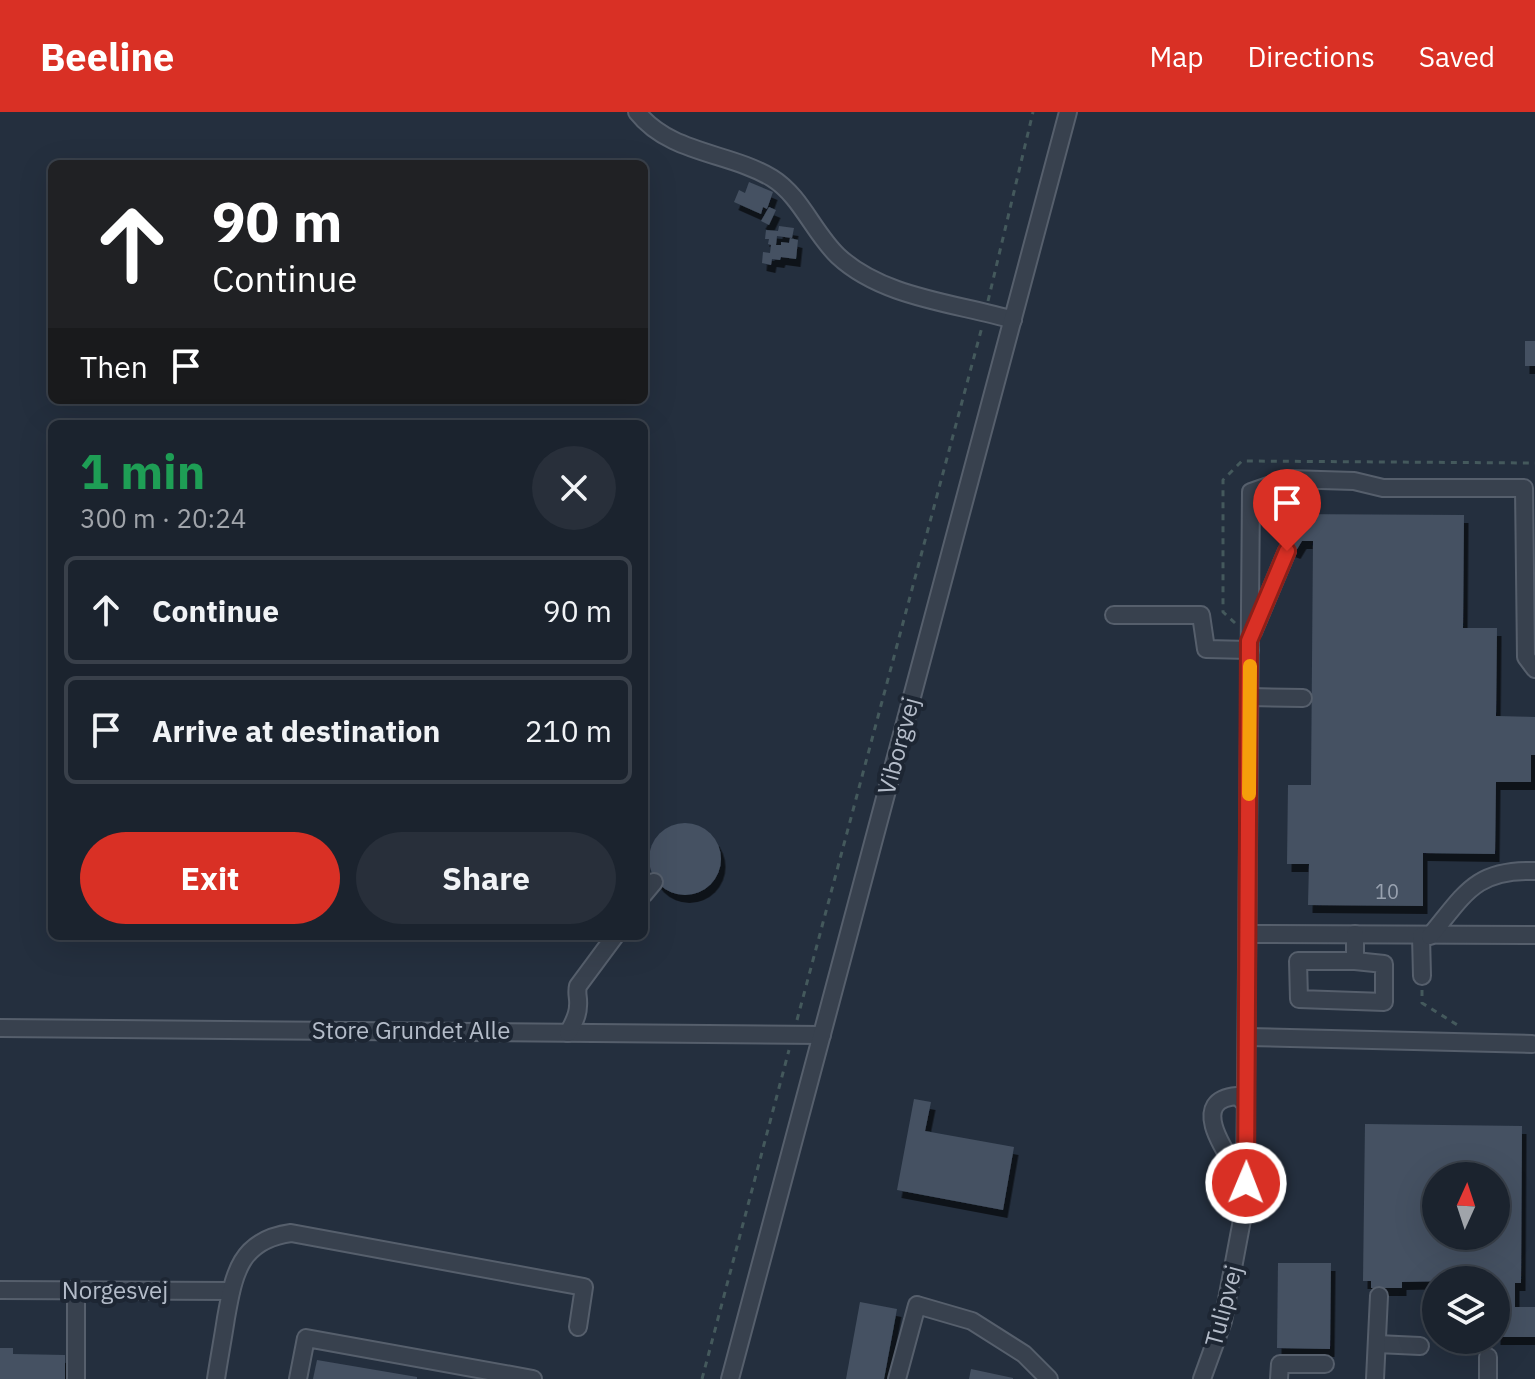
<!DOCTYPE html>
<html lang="en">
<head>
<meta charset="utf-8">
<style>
	:root { --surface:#1b232e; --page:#282f3a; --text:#f1f3f6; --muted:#a0a4aa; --line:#39404a; --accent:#d93025 }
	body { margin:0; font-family:"IBM Plex Sans",sans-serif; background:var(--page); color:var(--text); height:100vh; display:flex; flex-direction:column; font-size:30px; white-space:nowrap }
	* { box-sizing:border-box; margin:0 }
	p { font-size:26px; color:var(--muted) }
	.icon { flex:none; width:44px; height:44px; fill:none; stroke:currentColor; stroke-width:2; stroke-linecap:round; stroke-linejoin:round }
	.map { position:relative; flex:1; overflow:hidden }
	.panel { position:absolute; left:48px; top:308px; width:600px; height:520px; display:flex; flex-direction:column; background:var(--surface); border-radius:12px; box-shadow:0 8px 32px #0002,0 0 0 2px var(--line) }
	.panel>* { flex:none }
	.hud { position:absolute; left:48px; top:48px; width:600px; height:244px; border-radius:12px; box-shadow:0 8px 32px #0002,0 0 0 2px var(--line); background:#202124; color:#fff; overflow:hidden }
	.needle { width:52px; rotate:3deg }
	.controls { position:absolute; left:1422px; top:1050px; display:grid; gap:16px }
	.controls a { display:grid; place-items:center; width:88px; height:88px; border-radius:50%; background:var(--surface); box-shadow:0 8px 32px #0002,0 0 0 2px var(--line); font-size:40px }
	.pin { position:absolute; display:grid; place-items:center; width:68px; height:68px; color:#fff; margin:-82px -34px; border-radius:50% 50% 50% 0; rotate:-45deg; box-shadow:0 0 8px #0007 }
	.pin .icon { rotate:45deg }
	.me { position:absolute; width:88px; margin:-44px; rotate:1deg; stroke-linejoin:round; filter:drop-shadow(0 0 6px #0008) }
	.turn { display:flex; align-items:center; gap:28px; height:168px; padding:0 32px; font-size:36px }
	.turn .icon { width:104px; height:104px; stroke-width:2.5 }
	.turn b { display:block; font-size:56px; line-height:68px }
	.then { display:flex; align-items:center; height:76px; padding:0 32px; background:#0003; gap:16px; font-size:30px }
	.round { display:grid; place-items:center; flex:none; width:84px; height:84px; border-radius:42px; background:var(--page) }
	.headline { display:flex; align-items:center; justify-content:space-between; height:136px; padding:0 32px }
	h1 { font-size:48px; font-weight:700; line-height:60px; color:#1e9e55 }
	.primary-button { display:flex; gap:16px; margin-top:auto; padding:16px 32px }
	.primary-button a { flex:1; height:92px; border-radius:48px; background:var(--accent); color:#fff; font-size:32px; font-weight:700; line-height:92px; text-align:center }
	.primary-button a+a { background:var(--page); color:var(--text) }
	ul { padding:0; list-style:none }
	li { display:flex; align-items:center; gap:24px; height:108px; margin:0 16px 12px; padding:0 16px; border:4px solid var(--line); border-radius:12px }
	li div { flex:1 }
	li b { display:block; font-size:30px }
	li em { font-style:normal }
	header { display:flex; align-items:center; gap:48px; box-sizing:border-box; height:112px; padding:0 40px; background:var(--accent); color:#fff }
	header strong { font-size:38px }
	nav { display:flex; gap:44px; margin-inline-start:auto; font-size:28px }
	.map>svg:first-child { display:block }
	.building { fill:#455162; fill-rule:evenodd; filter:url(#shadow) }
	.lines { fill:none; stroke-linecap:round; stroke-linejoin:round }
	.minor-casing { stroke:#565f6c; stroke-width:20 }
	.path { stroke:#44595c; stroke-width:3; stroke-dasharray:6 6; stroke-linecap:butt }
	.minor { stroke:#38414e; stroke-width:16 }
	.route-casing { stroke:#8d1f18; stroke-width:20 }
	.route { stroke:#d93025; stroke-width:14 }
	.slow { stroke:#f59e0b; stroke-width:14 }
	.labels { text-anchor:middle; stroke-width:8; stroke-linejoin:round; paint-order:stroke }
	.number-label { font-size:20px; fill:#98a1af }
	.street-label { font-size:24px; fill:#b4bcc9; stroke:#1d2633 }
</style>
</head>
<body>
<header>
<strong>Beeline</strong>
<nav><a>Map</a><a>Directions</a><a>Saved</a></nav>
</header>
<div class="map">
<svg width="1535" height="1267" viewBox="0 0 1535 1267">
	<defs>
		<filter id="shadow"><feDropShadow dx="4.5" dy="8" stdDeviation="0" flood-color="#0009"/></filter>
	</defs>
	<rect width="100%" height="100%" fill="#242f3e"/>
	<!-- building -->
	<g class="building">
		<path d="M749,70L773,80L767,97L763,95L761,102L734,90L739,78L745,81Z"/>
		<path d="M769,95L776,98L769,113L761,109Z"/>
		<path d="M779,114L794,116L792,126L777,124L776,133H781V130L789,131L790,126L798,128L796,147L781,145L780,148L772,147L771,153L762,151L763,140L770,141L771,133L768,132L769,127H765L766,118L778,119Z"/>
		<rect x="1525" y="229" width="10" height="25"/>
		<path d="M1282,402L1464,403L1463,516H1497L1496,604L1535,605V643H1531V670H1496L1495,742L1423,741V794L1308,793L1309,752H1287L1288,673H1311L1313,429H1302L1296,439L1282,434Z"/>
		<circle cx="685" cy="747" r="36"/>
		<path d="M914,987L931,990L925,1019L1014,1035L1003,1098L897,1078Z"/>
		<path d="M1365,1012L1522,1014L1521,1171H1515V1195H1535V1225H1496V1168L1402,1170V1176H1371V1169H1363ZM1436,1064H1496V1124H1436Z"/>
		<path d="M1278,1151H1331L1330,1237L1277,1236Z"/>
		<path d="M860,1190L897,1197L884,1267H846Z"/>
		<path d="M0,1236H13V1242L65,1243V1267H0Z"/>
		<path d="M317,1248L417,1265V1267H313Z"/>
		<path d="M971,1257L1013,1266V1267H969Z"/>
	</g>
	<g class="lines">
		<!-- minor casing -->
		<g class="minor-casing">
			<g id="minor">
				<path d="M637,0C670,42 729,40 772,66C801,84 813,120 838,144C883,186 956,191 1013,208"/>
				<path d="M1114,503H1201L1206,537L1250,538"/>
				<path d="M1253,520L1287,439"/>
				<path d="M1250,585L1303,586"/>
				<path d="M644,782L654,770"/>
				<path d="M1249,822L1535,823"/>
				<path d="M1355,822V849H1298L1299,887L1384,890V852L1355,849"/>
				<path d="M1421,824L1422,864"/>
				<path d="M1430,824C1465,782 1475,757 1535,759"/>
				<path d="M0,916L822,923"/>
				<path d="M568,921C573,912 578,904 578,894C579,886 576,882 578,874L615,824"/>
				<path d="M1247,925L1532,932"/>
				<path d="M1244,1069C1231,1048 1184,988 1237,984L1246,992"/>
				<path d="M0,1178L231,1179"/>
				<path d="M1377,1232L1420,1234"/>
				<path d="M76,1267V1178"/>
				<path d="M216,1267C219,1247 223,1226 226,1206C234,1161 240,1128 291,1121L584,1175L578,1215"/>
				<path d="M298,1267L306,1226L533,1267"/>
				<path d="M730,1267L1068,0"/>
				<path d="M897,1267L917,1193L972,1209L1024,1242L1049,1267"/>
				<path d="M1202,1267L1223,1209L1245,1092L1251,380L1288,367L1354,369L1383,376H1524L1526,545L1535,557"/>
				<path d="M1279,1267L1280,1252H1325"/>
				<path d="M1375,1267L1379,1184"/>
				<path d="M1488,1267V1245"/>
			</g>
		</g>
		<!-- path -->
		<g class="path">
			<path d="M988,189L1033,0"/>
			<path d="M1235,511L1223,500V368L1242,349L1535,351"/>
			<path d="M1422,878V891L1459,914"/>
			<path d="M797,908L982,215"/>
			<path d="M702,1267L789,938"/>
		</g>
		<!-- minor -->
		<use href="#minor" class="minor"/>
	</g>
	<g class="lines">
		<!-- route casing -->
		<g class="route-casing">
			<path id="route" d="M1246,1071L1249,529L1287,439"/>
		</g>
		<!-- route -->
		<use href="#route" class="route"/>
		<!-- slow -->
		<path class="slow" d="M1249,682L1250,554"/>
	</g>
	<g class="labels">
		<!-- number labels -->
		<g class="number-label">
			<text x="1387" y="787">10</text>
		</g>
		<!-- street labels -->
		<g class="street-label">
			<text transform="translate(899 634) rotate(-75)" y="8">Viborgvej</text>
			<text x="411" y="927">Store Grundet Alle</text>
			<text x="115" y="1187">Norgesvej</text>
			<text transform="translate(1224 1194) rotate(-75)" y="8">Tulipvej</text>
		</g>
	</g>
</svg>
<div class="controls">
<a><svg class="needle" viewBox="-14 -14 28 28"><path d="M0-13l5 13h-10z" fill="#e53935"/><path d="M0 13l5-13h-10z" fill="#a0a4aa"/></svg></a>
<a><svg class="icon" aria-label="layers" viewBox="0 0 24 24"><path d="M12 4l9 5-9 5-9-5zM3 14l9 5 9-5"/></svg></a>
</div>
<div class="pin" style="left:1287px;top:439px;background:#d93025"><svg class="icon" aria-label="arrive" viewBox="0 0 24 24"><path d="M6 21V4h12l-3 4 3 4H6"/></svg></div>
<svg class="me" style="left:1246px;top:1071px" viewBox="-20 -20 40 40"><circle r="17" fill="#d93025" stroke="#fff" stroke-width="3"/><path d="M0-11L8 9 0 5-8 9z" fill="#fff"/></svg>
<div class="hud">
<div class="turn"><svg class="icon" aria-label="ahead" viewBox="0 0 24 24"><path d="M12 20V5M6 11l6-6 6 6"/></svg><div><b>90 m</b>Continue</div></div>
<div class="then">Then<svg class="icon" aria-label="arrive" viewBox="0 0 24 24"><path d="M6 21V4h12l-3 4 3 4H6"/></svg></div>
</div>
<section class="panel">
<div class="headline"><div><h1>1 min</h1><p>300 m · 20:24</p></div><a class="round"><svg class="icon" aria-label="close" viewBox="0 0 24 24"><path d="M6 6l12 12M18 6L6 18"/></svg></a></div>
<ul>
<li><svg class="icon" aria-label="ahead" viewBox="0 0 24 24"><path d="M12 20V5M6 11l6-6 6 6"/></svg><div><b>Continue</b></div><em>90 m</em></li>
<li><svg class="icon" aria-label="arrive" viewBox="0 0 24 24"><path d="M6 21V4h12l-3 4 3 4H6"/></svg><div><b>Arrive at destination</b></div><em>210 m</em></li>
</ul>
<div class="primary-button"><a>Exit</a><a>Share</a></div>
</section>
</div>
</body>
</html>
